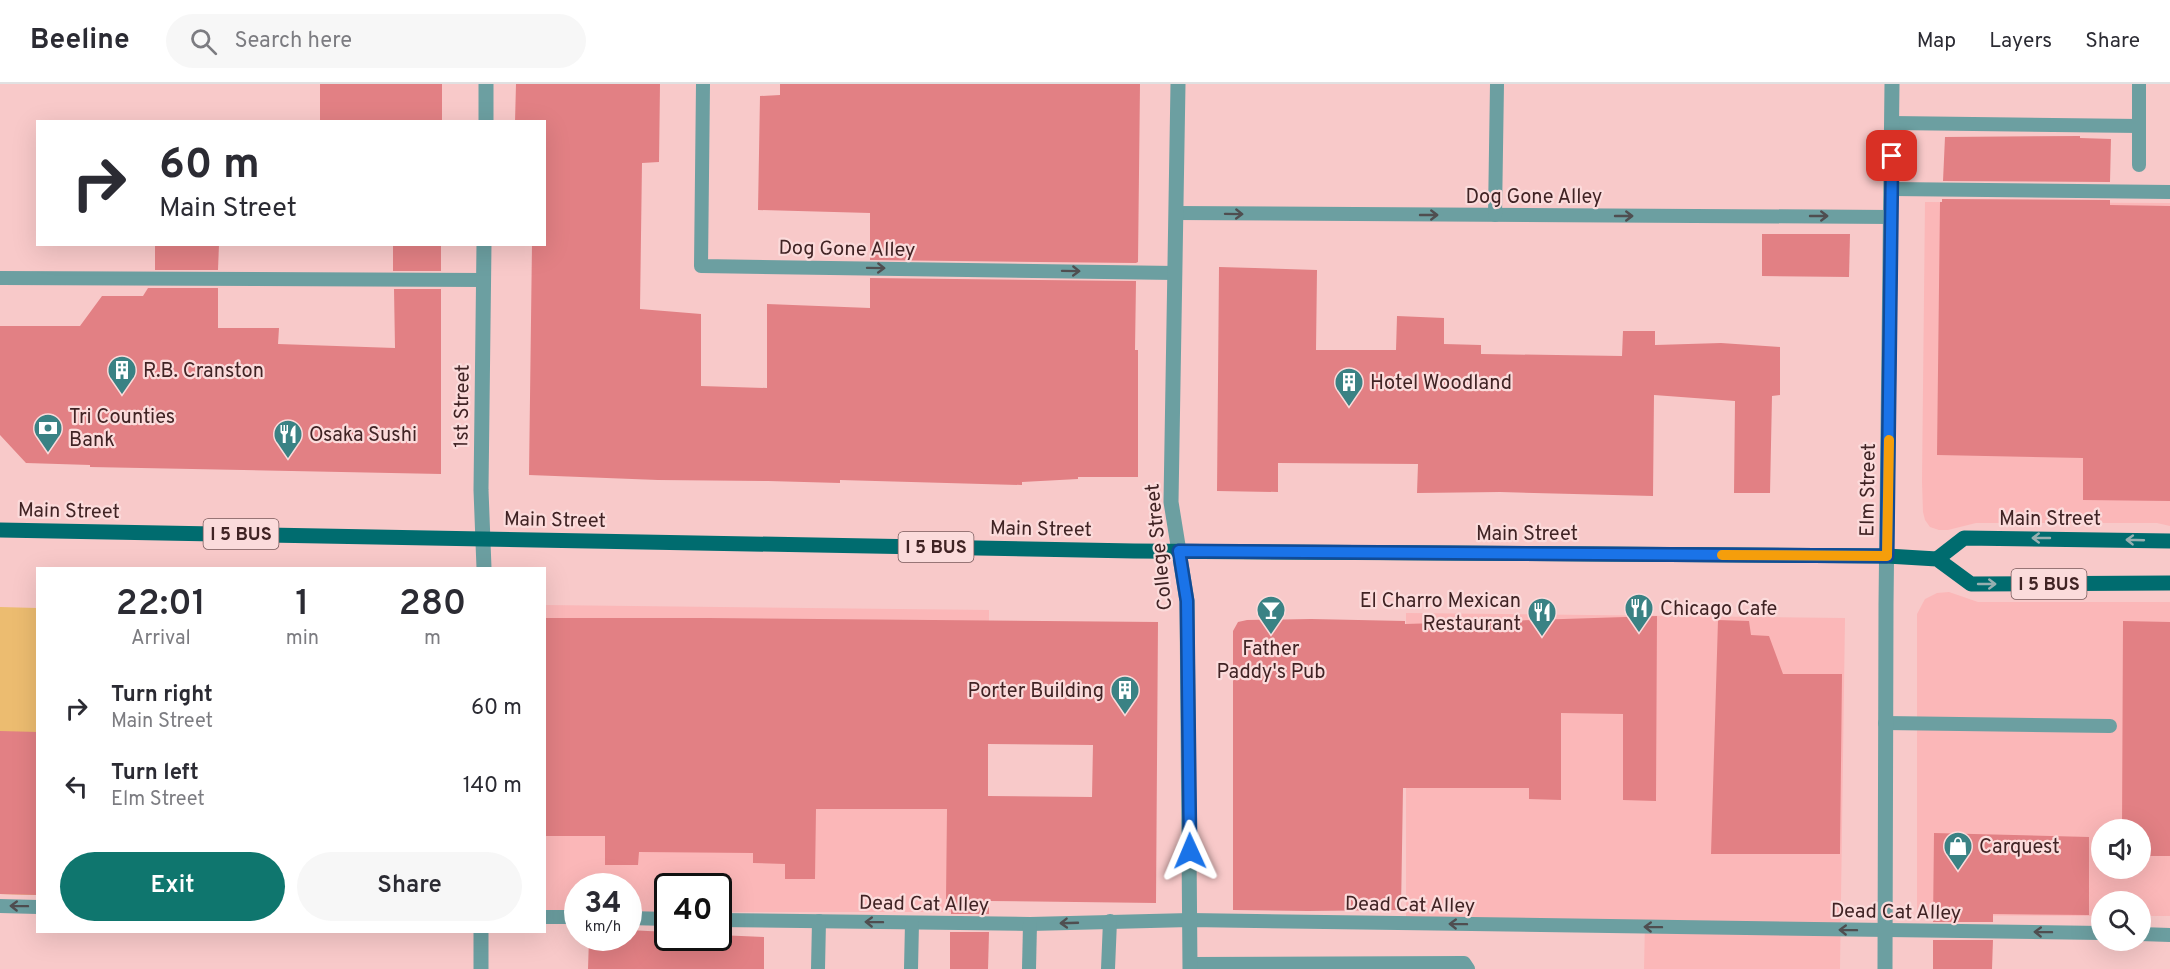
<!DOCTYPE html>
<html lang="en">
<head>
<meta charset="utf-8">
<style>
	:root { --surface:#fff; --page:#f7f7f7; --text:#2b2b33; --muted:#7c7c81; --line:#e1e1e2; --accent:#0f766e }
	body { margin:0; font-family:Overpass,sans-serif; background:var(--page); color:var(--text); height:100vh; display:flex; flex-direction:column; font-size:22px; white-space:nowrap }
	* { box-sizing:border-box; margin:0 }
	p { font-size:20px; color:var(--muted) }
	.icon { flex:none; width:33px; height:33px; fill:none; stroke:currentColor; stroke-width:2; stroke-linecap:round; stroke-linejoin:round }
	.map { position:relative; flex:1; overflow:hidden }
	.drawer { position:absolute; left:36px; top:483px; width:510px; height:366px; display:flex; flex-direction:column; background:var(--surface); border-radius:0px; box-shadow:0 6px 24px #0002 }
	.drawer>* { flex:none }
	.hud { position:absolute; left:36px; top:36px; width:510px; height:126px; border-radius:0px; box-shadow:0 6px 24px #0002; background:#fff; color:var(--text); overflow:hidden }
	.buttons { position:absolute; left:2091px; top:735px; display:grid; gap:12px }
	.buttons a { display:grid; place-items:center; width:60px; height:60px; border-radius:50%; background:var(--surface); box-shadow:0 6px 24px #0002; font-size:30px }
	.speed { position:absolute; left:564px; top:789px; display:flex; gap:12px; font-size:30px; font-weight:700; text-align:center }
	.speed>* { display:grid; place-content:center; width:78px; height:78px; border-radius:50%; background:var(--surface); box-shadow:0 6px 24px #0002; line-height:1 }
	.speed small { font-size:15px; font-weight:400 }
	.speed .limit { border:3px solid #111; border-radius:9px; background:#fff; color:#111 }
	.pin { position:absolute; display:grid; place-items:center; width:51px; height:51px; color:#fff; margin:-26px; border-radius:12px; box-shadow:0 3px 9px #0006 }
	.me { position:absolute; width:66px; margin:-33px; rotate:359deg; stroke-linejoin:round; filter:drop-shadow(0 0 4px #0008) }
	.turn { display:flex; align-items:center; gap:21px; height:126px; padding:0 24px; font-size:27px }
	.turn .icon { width:78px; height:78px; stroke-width:2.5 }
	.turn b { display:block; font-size:42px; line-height:51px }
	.eta { display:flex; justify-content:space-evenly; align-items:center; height:102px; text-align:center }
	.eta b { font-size:36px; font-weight:600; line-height:42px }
	.button { display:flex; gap:12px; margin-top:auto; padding:12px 24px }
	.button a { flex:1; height:69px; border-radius:36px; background:var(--accent); color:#fff; font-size:24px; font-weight:600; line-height:69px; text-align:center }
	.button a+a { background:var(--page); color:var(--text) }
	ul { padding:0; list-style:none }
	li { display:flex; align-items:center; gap:18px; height:78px; padding:0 24px }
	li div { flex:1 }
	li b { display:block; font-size:22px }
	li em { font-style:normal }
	header { display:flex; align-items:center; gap:36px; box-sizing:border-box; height:84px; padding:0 30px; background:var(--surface); border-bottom:2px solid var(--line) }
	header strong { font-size:28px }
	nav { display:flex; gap:33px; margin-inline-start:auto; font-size:21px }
	.search { width:420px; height:54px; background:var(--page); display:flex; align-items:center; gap:15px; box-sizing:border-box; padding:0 21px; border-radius:33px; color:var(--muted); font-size:22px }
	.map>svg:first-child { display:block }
	.built { fill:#fbb7b8; fill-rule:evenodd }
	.green { fill:#ecbc70 }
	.building { fill:#e28084; fill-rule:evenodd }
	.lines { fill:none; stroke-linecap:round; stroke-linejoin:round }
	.service { stroke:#6c9fa1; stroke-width:14 }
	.minor { stroke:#6c9fa1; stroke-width:15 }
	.tertiary { stroke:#6c9fa1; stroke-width:15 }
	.primary { stroke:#006c6f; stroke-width:15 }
	.oneway { stroke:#4f4e50 }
	.oneway2 { stroke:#97afb0 }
	.route-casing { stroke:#114b97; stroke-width:15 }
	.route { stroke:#1a73e8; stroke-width:10 }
	.slow { stroke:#f59e0b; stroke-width:10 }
	.labels { text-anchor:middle; stroke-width:4.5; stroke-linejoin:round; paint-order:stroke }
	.shield { fill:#fbdbdb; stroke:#785a5b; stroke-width:1.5 }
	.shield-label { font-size:18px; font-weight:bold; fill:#402324 }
	.street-label { font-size:20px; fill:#402324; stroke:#fbdbdb }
	.poi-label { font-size:20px; fill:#402324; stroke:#fbdbdb; text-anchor:start }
</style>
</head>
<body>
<header>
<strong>Beeline</strong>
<div class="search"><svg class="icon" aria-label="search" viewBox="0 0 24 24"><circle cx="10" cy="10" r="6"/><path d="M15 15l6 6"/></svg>Search here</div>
<nav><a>Map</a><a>Layers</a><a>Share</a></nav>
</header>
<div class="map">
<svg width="2170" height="885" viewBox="0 0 2170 885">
	<rect width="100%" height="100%" fill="#f8c9c9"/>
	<!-- built -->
	<g class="built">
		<path d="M1925,118L2170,119V442L2157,439H1976L1948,446H1939L1930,443L1925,436L1923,428L1922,398Z"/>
		<path d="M1949,508L1978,518H2170V832H2141L2140,818H2102L2101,832L1917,831V530L1925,515L1937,509ZM2102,746H2140V784H2102Z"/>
		<path d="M545,521L989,526L987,828H719L718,802H668L667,828H629L628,802H578L577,828H545Z"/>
		<path d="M1406,529L1845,534L1840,885H1644L1645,837L1406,835Z"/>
	</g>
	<!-- green -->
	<path class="green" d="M0,523L37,524V811L0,810Z"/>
	<!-- building -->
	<g class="building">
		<rect x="320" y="0" width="122" height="38"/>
		<path d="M516,0H660L659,78L642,79L640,225L701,230V302L767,304V220L870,224V194L1136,197L1135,266H1138V393H1078V395L1022,398V401L840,396V399L768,397L658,396L529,391L532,160H544V38H515Z"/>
		<path d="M780,0H1140L1138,178L1136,179L870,176V129L758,126L760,12L780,11Z"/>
		<path d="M2080,52V54L2111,55L2110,98L1943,97L1945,53Z"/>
		<path d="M1942,115L2110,116V121L2170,122V417L2083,416V374L1937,371L1940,118H1942Z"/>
		<path d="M1762,150H1850L1849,193L1762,192Z"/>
		<path d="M155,160H219L218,186H155Z"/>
		<rect x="393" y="160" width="48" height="27"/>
		<path d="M1219,183L1317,186L1316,266H1396L1397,232L1444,234V260L1481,261V270L1622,272L1623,247H1655V261L1721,259L1780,263V311L1772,312L1770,409H1734L1735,317L1654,311L1653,412L1500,408L1417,409L1418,380L1278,379V408L1217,407Z"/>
		<path d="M148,204H218V244H279L278,260L395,264L394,205H441V390L90,383V381L26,379L0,351V242H80L102,212H143Z"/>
		<path d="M1657,532L1656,717L1623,716V630L1561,629V716L1529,715V704H1403L1401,826L1308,827L1233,826V547L1238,538L1247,536L1311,535L1405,537V540Z"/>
		<path d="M544,534H708L1158,538L1156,819L989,817V830H951V815H946L947,725H816L815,795H785V780L753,779V769L639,768L638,781H605V752H544ZM988,660L1093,661L1092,713L988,712Z"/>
		<path d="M1718,536L1749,537L1751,551L1769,552L1783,590H1842L1840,770H1711Z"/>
		<path d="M2123,537L2170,538V772H2140V746H2122Z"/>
		<path d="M0,647L38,648V811L0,810Z"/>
		<path d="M1934,749L2089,753V831L1993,830V838H1933Z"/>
		<path d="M628,846L668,848V854H718V851L764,853V885H588L589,854H628Z"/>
		<path d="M950,848H989L988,885H950Z"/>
		<path d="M1933,856H1993L1992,885H1933Z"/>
	</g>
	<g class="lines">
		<!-- service -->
		<g class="service">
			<path d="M703,0L701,182L1175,189"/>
			<path d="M1892,39L2139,42"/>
			<path d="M2139,81V0"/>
			<path d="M1892,105L2170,108"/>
			<path d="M1176,129L1891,133"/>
			<path d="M1495,131L1497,0"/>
			<path d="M0,194L484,196"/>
			<path d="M1885,639L2110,642"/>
			<path d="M0,822L38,823"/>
			<path d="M544,833H578"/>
			<path d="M628,834L668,835"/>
			<path d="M718,836L1030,840L1190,836L2102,849"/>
			<path d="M2140,850L2170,851"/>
			<path d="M1191,880L1464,879L1468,885"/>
			<path d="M818,885L819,837"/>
			<path d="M911,885L912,839"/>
			<path d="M1029,885L1030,840"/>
			<path d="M1108,885L1110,837"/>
		</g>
		<!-- minor -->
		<g class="minor">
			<path d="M486,38V0"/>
			<path d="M484,484L481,406L484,160"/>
			<path d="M481,885V848"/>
			<path d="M1885,885L1886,521L1892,0"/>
		</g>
		<!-- tertiary -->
		<path class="tertiary" d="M1178,0L1171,418L1187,517L1190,885"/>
		<!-- primary -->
		<g class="primary">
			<path d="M0,446L1134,467L1887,472L1937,475L1971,500L2170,499"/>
			<path d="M1937,475L1964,454L2170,457"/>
		</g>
	</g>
	<!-- one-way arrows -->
	<defs><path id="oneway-shaft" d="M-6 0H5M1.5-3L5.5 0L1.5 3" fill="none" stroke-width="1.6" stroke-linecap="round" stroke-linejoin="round" transform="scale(1.5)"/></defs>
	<g class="oneway">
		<use href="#oneway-shaft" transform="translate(1234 130) rotate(1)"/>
		<use href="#oneway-shaft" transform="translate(1429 131)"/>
		<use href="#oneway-shaft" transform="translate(1624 132)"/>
		<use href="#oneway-shaft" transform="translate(1819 132)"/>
		<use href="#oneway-shaft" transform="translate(876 184) rotate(1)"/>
		<use href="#oneway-shaft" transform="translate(1071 187) rotate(1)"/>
		<use href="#oneway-shaft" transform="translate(19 822) rotate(-179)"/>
		<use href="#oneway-shaft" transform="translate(874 838) rotate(-179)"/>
		<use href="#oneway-shaft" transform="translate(1069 839) rotate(178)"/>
		<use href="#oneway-shaft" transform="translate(1458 840) rotate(-179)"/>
		<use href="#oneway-shaft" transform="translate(1653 843) rotate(-179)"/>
		<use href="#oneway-shaft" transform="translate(1848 846) rotate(-179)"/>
		<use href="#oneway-shaft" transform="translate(2043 848) rotate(-179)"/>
	</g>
	<g class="oneway2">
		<use href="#oneway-shaft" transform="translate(2041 454) rotate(-180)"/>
		<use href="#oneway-shaft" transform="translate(2135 456) rotate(-178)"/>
		<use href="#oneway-shaft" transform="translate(1987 500)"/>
	</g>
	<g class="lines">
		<!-- route casing -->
		<g class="route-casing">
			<path id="route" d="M1190,767L1187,517L1179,467L1887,472L1892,72"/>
		</g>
		<!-- route -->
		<use href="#route" class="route"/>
		<!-- slow -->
		<path class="slow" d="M1722,471L1887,472L1889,356"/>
	</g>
	<!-- icons -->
	<defs>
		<g id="building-pin" transform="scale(1.5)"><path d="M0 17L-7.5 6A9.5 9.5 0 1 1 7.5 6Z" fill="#3a8284" stroke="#fbdbdb"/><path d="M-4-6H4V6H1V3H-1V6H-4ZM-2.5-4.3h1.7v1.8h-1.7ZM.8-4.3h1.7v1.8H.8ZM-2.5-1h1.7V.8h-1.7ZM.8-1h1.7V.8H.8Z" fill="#fff"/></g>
		<g id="bank-pin" transform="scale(1.5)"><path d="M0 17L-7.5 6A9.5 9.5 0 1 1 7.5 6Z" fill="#3a8284" stroke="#fbdbdb"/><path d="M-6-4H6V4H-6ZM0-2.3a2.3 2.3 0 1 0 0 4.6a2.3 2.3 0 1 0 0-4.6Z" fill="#fff"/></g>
		<g id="restaurant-pin" transform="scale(1.5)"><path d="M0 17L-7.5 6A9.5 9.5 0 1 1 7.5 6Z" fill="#3a8284" stroke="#fbdbdb"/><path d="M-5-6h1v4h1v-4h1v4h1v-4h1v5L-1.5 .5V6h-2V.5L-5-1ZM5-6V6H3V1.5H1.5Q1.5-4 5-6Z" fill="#fff"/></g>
		<g id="bar-pin" transform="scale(1.5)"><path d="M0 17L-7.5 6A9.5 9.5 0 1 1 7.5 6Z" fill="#3a8284" stroke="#fbdbdb"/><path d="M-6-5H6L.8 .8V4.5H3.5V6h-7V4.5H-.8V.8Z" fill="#fff"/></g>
		<g id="shop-pin" transform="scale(1.5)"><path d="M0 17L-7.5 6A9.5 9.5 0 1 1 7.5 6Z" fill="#3a8284" stroke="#fbdbdb"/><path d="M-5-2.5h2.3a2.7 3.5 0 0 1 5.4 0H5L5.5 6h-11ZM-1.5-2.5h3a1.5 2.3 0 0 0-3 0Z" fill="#fff"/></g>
	</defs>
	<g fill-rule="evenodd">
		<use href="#building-pin" x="122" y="286"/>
		<use href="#building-pin" x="1349" y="298"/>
		<use href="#bank-pin" x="48" y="344"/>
		<use href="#restaurant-pin" x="288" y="350"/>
		<use href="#restaurant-pin" x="1639" y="524"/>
		<use href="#bar-pin" x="1271" y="526"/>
		<use href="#restaurant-pin" x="1542" y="528"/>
		<use href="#building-pin" x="1125" y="606"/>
		<use href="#shop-pin" x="1958" y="762"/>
	</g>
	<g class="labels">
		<!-- shield labels -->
		<g class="shield">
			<rect x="203.5" y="435" width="75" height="30" rx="4.5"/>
			<rect x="898.5" y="448" width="75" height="30" rx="4.5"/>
			<rect x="2011.5" y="485" width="75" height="30" rx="4.5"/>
		</g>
		<g class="shield-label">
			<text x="241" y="456">I 5 BUS</text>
			<text x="936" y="469">I 5 BUS</text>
			<text x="2049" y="506">I 5 BUS</text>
		</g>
		<!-- street labels -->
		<g class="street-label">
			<text x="1534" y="119">Dog Gone Alley</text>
			<text transform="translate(847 164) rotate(1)" y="7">Dog Gone Alley</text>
			<text transform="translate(461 322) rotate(-89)" y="7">1st Street</text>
			<text transform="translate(1867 406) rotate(-89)" y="7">Elm Street</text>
			<text transform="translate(69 426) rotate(1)" y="7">Main Street</text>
			<text x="2050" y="441">Main Street</text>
			<text transform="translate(555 435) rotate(1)" y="7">Main Street</text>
			<text transform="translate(1041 444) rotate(1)" y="7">Main Street</text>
			<text x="1527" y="456">Main Street</text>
			<text transform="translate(1158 463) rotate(-96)" y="7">College Street</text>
			<text transform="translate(924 819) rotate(1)" y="7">Dead Cat Alley</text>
			<text transform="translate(1410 820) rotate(1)" y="7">Dead Cat Alley</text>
			<text transform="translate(1896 827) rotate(1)" y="7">Dead Cat Alley</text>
		</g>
		<!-- poi labels -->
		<g class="poi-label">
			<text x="143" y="293">R.B. Cranston</text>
			<text x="1370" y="305">Hotel Woodland</text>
			<text x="69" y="339">Tri Counties<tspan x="69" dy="23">Bank</tspan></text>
			<text x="309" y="357">Osaka Sushi</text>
			<text x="1521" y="523" text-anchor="end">El Charro Mexican<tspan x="1521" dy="23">Restaurant</tspan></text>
			<text x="1660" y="531">Chicago Cafe</text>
			<text x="1271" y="571" text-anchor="middle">Father<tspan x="1271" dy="23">Paddy's Pub</tspan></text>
			<text x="1104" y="613" text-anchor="end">Porter Building</text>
			<text x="1979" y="769">Carquest</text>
		</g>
	</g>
</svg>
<div class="buttons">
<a><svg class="icon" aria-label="sound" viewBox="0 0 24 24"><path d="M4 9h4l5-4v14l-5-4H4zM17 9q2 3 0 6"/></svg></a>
<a><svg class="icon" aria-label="search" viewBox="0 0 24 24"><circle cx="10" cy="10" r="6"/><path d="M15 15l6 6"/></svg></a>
</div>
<div class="speed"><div>34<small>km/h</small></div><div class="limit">40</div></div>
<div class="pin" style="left:1892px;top:72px;background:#d93025"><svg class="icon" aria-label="arrive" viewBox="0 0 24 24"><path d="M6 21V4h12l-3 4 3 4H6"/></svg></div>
<svg class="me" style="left:1190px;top:767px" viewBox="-20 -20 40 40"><path d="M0-17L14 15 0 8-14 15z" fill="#1a73e8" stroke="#fff" stroke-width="4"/></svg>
<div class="hud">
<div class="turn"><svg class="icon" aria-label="right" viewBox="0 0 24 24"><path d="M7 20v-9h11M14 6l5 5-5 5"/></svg><div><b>60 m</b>Main Street</div></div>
</div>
<section class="drawer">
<div class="eta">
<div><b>22:01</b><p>Arrival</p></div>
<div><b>1</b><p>min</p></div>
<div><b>280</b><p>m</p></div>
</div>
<ul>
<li><svg class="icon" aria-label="right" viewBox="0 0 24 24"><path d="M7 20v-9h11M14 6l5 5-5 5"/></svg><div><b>Turn right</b><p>Main Street</p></div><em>60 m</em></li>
<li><svg class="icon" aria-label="left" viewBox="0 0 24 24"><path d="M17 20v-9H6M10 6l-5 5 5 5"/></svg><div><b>Turn left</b><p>Elm Street</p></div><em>140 m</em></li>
</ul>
<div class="button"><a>Exit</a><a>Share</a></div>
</section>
</div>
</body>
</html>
